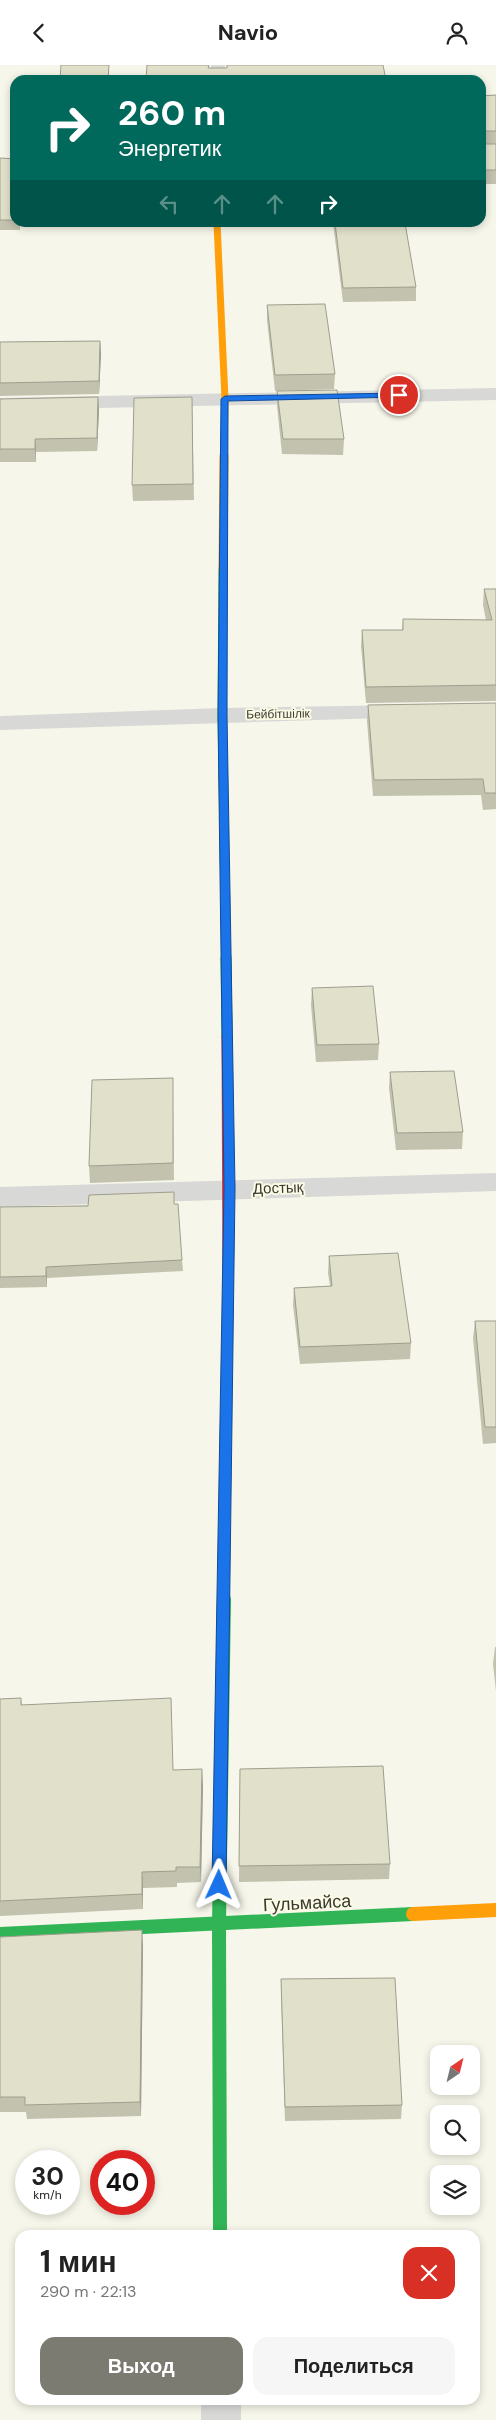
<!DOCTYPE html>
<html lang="ru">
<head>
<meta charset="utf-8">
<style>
	:root { --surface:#fff; --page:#f6f6f6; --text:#222; --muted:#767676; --accent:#7c7b72 }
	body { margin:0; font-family:"DM Sans",sans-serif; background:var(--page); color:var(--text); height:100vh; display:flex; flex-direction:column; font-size:19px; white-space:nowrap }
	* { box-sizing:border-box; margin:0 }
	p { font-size:16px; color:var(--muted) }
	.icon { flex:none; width:28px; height:28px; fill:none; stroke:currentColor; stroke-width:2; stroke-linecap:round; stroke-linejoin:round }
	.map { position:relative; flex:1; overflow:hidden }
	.panel { position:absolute; left:15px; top:2165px; width:465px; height:175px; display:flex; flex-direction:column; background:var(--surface); border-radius:15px; box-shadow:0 2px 8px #0003 }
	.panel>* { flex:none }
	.top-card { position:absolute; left:10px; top:10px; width:476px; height:152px; border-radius:15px; box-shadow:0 2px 8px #0003; background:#00695c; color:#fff; overflow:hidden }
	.needle { width:32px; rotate:35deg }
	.buttons { position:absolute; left:430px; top:1980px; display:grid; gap:10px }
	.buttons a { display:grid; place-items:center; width:50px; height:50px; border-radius:10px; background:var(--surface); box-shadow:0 2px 8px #0003; font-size:25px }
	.speed { position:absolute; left:15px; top:2085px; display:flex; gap:10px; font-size:25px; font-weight:700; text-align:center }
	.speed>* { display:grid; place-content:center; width:65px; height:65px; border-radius:50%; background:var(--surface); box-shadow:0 2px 8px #0003; line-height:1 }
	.speed small { font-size:12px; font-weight:400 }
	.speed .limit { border:8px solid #d22; background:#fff; color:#111 }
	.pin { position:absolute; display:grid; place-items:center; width:42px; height:42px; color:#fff; margin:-21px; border:2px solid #fff; border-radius:50%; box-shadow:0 1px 5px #0007 }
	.me { position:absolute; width:55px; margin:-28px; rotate:1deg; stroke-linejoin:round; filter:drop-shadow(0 0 4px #0008) }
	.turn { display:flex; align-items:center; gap:18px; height:105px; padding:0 25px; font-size:22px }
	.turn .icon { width:65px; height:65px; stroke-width:2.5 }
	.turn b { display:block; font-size:35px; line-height:42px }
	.lanes { display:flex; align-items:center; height:48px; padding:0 25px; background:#0003; justify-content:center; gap:25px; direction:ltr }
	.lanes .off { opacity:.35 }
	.round { display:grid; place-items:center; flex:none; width:52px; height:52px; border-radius:15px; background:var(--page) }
	.headline { display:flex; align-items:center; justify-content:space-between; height:85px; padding:0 25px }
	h1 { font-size:30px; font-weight:700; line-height:38px }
	.button { display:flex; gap:10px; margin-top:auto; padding:10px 25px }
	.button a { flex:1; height:58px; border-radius:15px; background:var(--accent); color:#fff; font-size:20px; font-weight:700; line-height:58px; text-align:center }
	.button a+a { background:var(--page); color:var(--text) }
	header { display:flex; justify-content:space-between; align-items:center; height:65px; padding:0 25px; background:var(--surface); font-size:22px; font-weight:700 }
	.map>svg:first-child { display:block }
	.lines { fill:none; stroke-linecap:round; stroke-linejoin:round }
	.street { fill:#d8d8d6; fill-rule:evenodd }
	.fast-far2 { stroke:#30b455; stroke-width:9 }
	.fast-far1 { stroke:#30b455; stroke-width:11 }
	.fast { stroke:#30b455; stroke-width:14 }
	.slow-far3 { stroke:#ff9f0a; stroke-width:7 }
	.slow-far2 { stroke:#ff9f0a; stroke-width:9 }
	.slow-far1 { stroke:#ff9f0a; stroke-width:11 }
	.slow { stroke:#ff9f0a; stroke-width:14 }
	.jam { stroke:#e5322d; stroke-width:11 }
	.wall { fill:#c2c2af }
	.shaded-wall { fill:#9e9e8e }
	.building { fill:#e1e1cb; stroke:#9e9e8e }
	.route { fill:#1a73e8; stroke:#114b97 }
	.labels { text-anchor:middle; stroke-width:4; stroke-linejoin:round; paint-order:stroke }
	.far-street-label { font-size:12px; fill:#3a3931; stroke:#fbfbe5 }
	.street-label { font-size:15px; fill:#3a3931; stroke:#fbfbe5 }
	.near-street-label { font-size:18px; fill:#3a3931; stroke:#fbfbe5 }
</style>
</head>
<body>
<header><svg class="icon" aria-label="back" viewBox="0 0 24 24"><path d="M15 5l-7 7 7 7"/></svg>Navio<svg class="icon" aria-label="person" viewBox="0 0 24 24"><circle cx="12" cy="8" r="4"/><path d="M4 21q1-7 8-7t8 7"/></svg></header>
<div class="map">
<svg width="496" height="2355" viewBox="0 0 496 2355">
	<rect width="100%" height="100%" fill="#f6f6ea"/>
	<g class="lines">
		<!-- street -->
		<g class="street">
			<path d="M211,0H225L226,15H210Z"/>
			<path d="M496,323V335L0,345V333Z"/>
			<path d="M406,640L414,642L417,647L414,652L0,665V651L222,643Z"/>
			<path d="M496,1108V1126L0,1142V1122Z"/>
			<rect x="201" y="2335" width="40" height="20"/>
		</g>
		<!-- fast-far2 -->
		<path class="fast-far2" d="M223,505L222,650L226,894"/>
		<!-- fast-far1 -->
		<g class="fast-far1">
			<path d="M226,893L227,972"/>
			<path d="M224,1535V1513"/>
		</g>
		<!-- fast -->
		<g class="fast">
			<path d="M0,1869L413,1849"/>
			<path d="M220,2170L219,1860L224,1534"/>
		</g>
		<!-- slow-far3 -->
		<path class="slow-far3" d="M217,158L225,334L224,393"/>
		<!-- slow-far2 -->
		<path class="slow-far2" d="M223,505L224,391"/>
		<!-- slow-far1 -->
		<path class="slow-far1" d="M224,1513L228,1221"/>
		<!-- slow -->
		<path class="slow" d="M413,1849L496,1845"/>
		<!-- jam -->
		<path class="jam" d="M227,972L228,1221"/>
	</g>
	<!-- wall -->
	<g class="wall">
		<path d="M496,30V119H481V31Z"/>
		<path d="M0,93L15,94V158H20V165H0Z"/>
		<path d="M333,158H405L416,222V236L343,237Z"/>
		<path d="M267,240L335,309L334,324L275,326L267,255Z"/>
		<path d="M100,276L101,289L99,329L0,331V277Z"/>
		<path d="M277,326L344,374L343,390L282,389L277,341Z"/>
		<path d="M98,332L99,345L97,386L36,387V397H0V334Z"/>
		<path d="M192,332L194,435L133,436L132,420Z"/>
		<path d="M484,524H496V636L366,638L361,581L362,565H402L403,554L486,555L483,540Z"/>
		<path d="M496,638V744L483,745L481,730L373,731L367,656L368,640Z"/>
		<path d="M312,923L379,979L378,995L316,997L311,940Z"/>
		<path d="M390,1007L463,1067L462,1084L396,1085L389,1023Z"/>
		<path d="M173,1030L174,1115L90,1118L89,1101Z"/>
		<path d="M174,1139L182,1195L183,1206L47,1213V1222L0,1223V1142Z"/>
		<path d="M329,1191L411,1278L410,1294L300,1299L293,1240L294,1223L330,1221L328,1208Z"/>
		<path d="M475,1256H496V1378L483,1379L473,1273Z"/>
		<path d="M495,1582H496V1626L493,1599Z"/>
		<path d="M21,1633L22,1640L173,1705L203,1720L201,1817L177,1818V1822L143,1823V1844L0,1851V1634Z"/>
		<path d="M240,1704L390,1799L389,1814L239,1817Z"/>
		<path d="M0,1872L143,1880L141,2051L27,2054L26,2047H0Z"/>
		<path d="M281,1914L402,2040L401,2054L285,2056L281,1929Z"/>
	</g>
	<!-- shaded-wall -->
	<g class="shaded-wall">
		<path d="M100,276L101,289L99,329V316Z"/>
		<path d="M98,332L99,345L97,386V373Z"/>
		<path d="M35,374L36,387V397L35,384Z"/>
		<path d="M46,1202L47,1213V1222L46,1211Z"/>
		<path d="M202,1704L203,1720L201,1817L200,1802Z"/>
		<path d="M142,1807L143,1823V1844L142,1829Z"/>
		<path d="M142,1865L143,1880L141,2051L140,2037Z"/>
	</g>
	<!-- building -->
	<g class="building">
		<path d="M61,0H109L108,15H60Z"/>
		<path d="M147,0H209L208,3H227V0H383L386,15H146Z"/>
		<path d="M496,30V66H481V31Z"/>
		<rect x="481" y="79" width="15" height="26"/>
		<path d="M0,93L15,94V155H0Z"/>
		<path d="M335,158H405L416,222L343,223Z"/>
		<path d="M325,239L335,309L275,310L267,240Z"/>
		<path d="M100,276L99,316L0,318V277Z"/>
		<path d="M337,325L344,374H283L277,326Z"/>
		<path d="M98,332L97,373L35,374V384H0V334Z"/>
		<path d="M192,332L193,419L132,420L134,333Z"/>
		<path d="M484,524H496V620L366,622L362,565H403V554L492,555Z"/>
		<path d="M496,638V728H485L483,714L374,715L368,640Z"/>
		<path d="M373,921L379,979L317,980L312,923Z"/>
		<path d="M454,1006L463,1067L397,1068L390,1007Z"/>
		<path d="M173,1013V1098L89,1101L92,1015Z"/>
		<path d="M174,1127V1139H178L182,1195L46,1202V1211L0,1212V1142L88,1141L89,1130Z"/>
		<path d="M398,1188L411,1278L300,1282L294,1223L332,1221L329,1191Z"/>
		<path d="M475,1256H496V1362H485Z"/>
		<path d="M21,1633V1640L171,1633L173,1705L202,1704L200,1802H176V1806L142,1807V1829L0,1836V1634Z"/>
		<path d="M383,1701L390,1799L239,1801L240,1704Z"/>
		<path d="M142,1865L140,2037L25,2040V2032H0V1872Z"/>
		<path d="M395,1913L402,2040L285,2042L281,1914Z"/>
	</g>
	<!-- route -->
	<path class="route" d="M399,328L403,330L402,332L228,336L227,650L235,1124L226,1820L224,1825L219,1827L214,1825L212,1820L224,1124L218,650L221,334L225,331Z"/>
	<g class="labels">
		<!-- far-street labels -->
		<g class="far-street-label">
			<text transform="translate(278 649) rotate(-1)" y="4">Бейбітшілік</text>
		</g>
		<!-- street labels -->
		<g class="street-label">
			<text transform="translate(278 1123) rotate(-2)" y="5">Достық</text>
		</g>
		<!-- near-street labels -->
		<g class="near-street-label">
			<text transform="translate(307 1838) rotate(-3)" y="6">Гульмайса</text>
		</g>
	</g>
</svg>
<div class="buttons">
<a><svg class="needle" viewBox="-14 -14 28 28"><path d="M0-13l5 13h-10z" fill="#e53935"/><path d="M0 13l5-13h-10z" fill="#767676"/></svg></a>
<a><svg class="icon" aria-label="search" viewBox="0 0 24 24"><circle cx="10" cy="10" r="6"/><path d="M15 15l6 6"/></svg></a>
<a><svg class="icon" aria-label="layers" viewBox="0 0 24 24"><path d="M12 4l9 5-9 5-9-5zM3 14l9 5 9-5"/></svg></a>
</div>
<div class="speed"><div>30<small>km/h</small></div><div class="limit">40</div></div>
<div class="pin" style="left:399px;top:330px;background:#d93025"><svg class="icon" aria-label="arrive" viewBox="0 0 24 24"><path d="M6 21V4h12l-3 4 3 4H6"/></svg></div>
<svg class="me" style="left:219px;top:1820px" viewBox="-20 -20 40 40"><path d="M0-17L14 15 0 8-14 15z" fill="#1a73e8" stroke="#fff" stroke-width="4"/></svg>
<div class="top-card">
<div class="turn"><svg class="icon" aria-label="right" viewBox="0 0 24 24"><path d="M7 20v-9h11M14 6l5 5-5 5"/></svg><div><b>260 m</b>Энергетик</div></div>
<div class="lanes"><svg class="icon off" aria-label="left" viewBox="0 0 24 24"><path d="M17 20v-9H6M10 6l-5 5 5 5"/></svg><svg class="icon off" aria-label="ahead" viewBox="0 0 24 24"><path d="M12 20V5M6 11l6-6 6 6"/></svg><svg class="icon off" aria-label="ahead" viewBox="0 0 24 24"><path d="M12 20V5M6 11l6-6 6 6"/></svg><svg class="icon" aria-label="right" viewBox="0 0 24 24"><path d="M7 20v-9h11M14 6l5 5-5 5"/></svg></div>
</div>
<section class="panel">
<div class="headline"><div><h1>1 мин</h1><p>290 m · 22:13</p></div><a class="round" style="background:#d93025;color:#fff"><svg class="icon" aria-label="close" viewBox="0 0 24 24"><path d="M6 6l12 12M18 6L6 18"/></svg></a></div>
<div class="button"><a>Выход</a><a>Поделиться</a></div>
</section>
</div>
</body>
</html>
